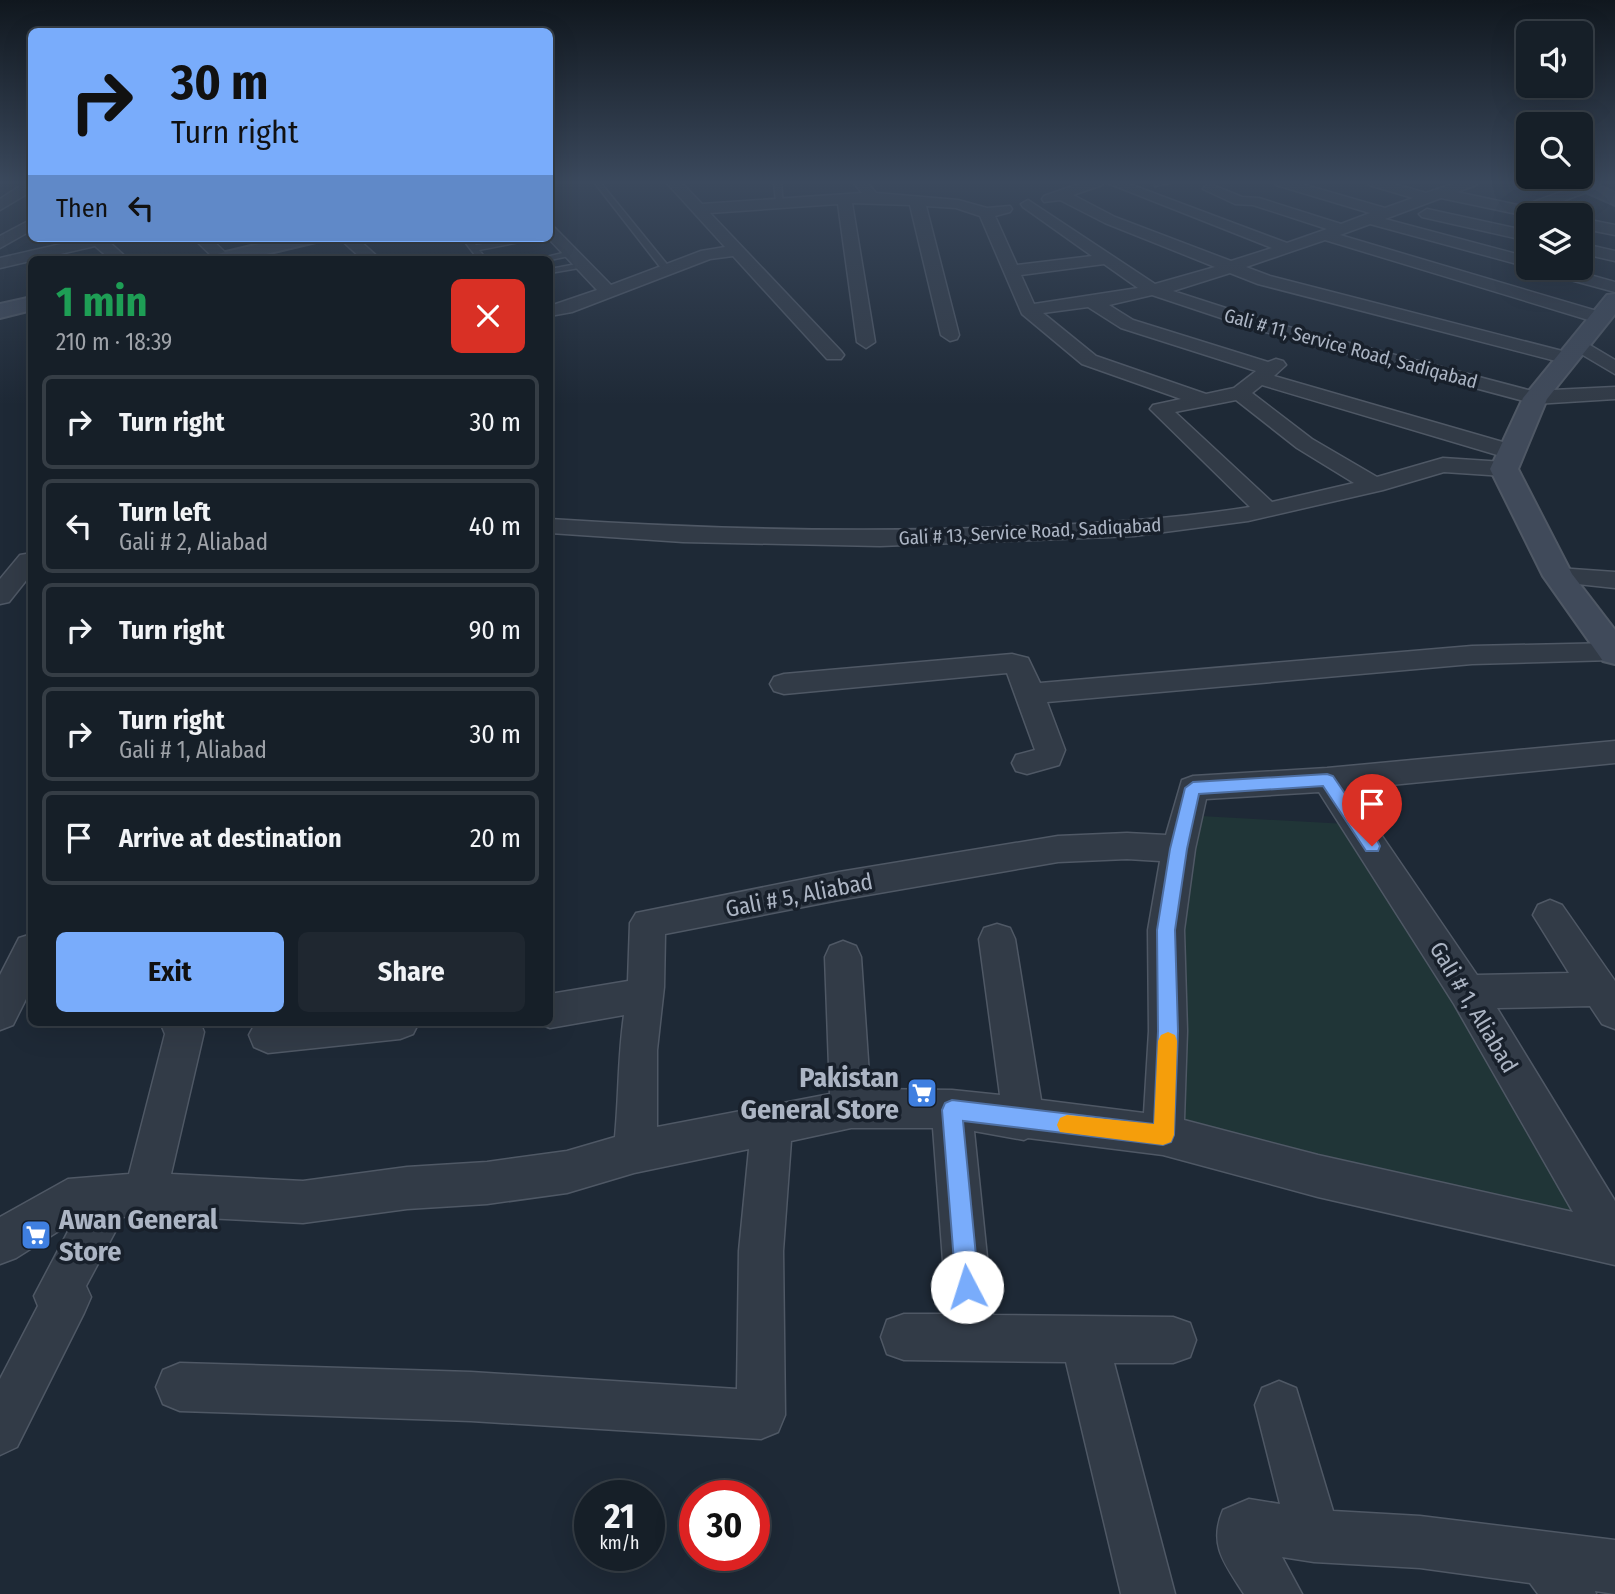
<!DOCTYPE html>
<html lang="en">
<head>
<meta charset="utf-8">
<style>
	:root { --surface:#161f28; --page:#1f2730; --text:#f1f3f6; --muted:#9ea2a8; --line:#353d45; --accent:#79acfb }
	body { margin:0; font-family:"Fira Sans Condensed",sans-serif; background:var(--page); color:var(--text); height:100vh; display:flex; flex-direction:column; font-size:26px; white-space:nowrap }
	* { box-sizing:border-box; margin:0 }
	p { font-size:23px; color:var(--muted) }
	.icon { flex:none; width:38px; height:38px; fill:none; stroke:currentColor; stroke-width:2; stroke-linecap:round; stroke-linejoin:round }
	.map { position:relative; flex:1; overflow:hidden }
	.drawer { position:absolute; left:28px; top:256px; width:525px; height:770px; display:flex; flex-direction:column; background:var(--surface); border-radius:10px; box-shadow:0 7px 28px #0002,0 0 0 2px var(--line) }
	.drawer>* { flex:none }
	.hud { position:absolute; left:28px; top:28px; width:525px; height:214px; border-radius:10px; box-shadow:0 7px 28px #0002,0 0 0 2px var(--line); background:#79acfb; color:#111; overflow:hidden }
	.tools { position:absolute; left:1516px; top:21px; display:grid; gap:14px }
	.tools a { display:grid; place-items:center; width:77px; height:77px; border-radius:10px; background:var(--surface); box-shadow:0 7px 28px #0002,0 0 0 2px var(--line); font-size:35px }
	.speed { position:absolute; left:574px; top:1480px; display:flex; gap:14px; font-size:35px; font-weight:700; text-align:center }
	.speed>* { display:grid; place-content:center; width:91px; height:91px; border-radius:50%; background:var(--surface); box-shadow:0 7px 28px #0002,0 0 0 2px var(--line); line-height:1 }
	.speed small { font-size:18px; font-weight:400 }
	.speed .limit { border:10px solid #d22; background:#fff; color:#111 }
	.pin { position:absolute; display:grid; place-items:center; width:60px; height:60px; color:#fff; margin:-72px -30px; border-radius:50% 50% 50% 0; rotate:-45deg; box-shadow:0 0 7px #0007 }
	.pin .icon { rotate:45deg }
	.me { position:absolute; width:77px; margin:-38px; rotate:355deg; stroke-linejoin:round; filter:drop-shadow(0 0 5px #0008) }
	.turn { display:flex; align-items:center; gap:24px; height:147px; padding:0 28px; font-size:32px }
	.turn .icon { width:91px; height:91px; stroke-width:2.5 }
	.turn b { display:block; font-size:49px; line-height:60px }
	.then { display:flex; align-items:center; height:66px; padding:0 28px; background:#0003; gap:14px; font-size:26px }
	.round { display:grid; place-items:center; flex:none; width:74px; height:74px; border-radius:10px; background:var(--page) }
	.headline { display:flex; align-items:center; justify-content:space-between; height:119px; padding:0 28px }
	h1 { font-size:42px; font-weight:700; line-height:52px; color:#1e9e55 }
	.cta { display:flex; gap:14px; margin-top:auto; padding:14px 28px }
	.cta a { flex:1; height:80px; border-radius:10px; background:var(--accent); color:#111; font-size:28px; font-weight:700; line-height:80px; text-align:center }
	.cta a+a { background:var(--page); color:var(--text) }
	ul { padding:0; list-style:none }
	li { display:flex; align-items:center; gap:21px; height:94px; margin:0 14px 10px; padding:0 14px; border:4px solid var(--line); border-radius:10px }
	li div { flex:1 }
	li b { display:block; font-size:26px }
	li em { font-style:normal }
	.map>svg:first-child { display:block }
	.green { fill:#203537 }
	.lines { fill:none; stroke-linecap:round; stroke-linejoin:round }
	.lane-casing { stroke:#4f5865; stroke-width:3 }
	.street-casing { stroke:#4f5865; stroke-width:3 }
	.secondary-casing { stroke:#4f5865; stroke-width:4 }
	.lane { fill:#323b47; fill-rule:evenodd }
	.street { fill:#323b47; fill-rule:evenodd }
	.secondary { fill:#404a5a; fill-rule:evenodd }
	.route { fill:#79acfb; stroke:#4f70a3; stroke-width:2 }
	.slow { fill:#f59e0b }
	.labels { text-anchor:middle; stroke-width:7; stroke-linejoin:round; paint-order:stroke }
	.far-street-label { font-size:19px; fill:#acb5c4; stroke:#18202b }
	.street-label { font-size:23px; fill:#acb5c4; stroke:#18202b }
	.near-poi-label { font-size:28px; font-weight:bold; fill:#acb5c4; stroke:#18202b; text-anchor:end }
</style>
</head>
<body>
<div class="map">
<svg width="1615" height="1594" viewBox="0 0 1615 1594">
	<rect width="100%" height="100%" fill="#1e2936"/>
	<!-- green -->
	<path class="green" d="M1201,816L1347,824L1595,1230L1174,1128L1177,887L1196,844Z"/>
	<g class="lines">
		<!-- lane casing -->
		<g class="lane-casing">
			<g id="lane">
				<path d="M594,182H600L670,268V272H664Z"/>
				<path d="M774,182H781L783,205L776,203Z"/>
				<path d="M1159,182H1174L1155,186V182Z"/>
				<path d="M462,238H470L476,245L521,238H540L479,250L486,259H478Z"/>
				<path d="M571,251L574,255L550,260L538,259Z"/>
				<path d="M582,263L586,265L585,267L550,273V269Z"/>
			</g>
		</g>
		<!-- street casing -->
		<g class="street-casing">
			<g id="street">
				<path d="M26,182H32V191L0,210V199Z"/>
				<path d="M666,182H681L702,204L862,193L853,182H867L876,193L958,200L987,208L1010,206L1012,209L1010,212L995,216L1017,265L1092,256L1023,207L1021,204L1028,200L1155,284L1215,267L1105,223L1060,200L1044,202L1042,199L1044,196L1084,182H1104L1102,185L1073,195L1115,217L1231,261L1272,248L1105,182H1124L1287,243L1327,229L1253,205L1235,204L1203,189L1205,186H1215L1242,197L1259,198L1341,224L1370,213L1276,185L1274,182H1295L1385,208L1413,198L1369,185L1367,182H1388L1426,193L1458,182H1478L1476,185L1457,192L1522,206L1589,182L1594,183V189L1540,210L1549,212L1551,215H1522L1441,198L1385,219L1528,257V267L1370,224L1340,235L1607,314L1610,318L1607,322H1595L1325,240L1246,267L1270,276L1574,354L1577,358L1574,362H1560L1258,284L1230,273L1173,291L1266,321L1532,391L1615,387V399L1535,404L1254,329L1152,295L1109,305L1133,320L1268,362L1276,359L1283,361L1286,365L1274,376L1520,447L1523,452L1520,457H1504L1262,385L1252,393L1312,439L1377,477L1443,458L1504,462L1512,464L1515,469L1512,474L1504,476L1444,472L1383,490L1248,521L1134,536L880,546L683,542L550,533V519C704,529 853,533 1007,527C1088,524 1169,520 1250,507L1150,409L1153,405L1181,399L1082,364L1022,314L980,216L956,208L926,206L959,335L957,339L950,341L941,335L910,205L852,203L875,342L866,348L857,342L838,204L710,213L841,351L844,355L841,359H827L733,256L710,259L572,312L550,316V306L597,290L548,238L550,226L555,228L611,285L701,251L725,247ZM1104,264L1138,288L1034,304L1021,275ZM1088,307L1121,328L1256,371L1234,388L1206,394L1096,356L1043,313ZM1236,400L1297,448L1354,483L1272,502L1175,412Z"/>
				<path d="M1427,209L1528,231V241L1422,217L1419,214Z"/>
				<path d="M1580,218L1615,225V235L1580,228Z"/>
				<path d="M32,219V230L0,248V236Z"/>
				<path d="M87,238H105L128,259H110L95,246L0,268V258Z"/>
				<path d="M193,238H210L231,258L215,259Z"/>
				<path d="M339,238H357L380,259H362Z"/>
				<path d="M1580,243L1615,251V261L1580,253Z"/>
				<path d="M1539,268H1565L1615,282V292L1541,272Z"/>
				<path d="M1578,338L1615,360V374L1571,348L1569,344L1571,340Z"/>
				<path d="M32,553V573L9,602L0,604V579L20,555Z"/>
				<path d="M1558,568L1615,572V588L1549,581L1545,576L1549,571Z"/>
				<path d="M1615,643L1613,660L1472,664L1047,702L1065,750L1059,765L1027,774L1016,771L1012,763L1016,755L1035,750L1007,673L784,694L774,691L770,684L774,677L784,674L1012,654L1028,658L1040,683L1472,646Z"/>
				<path d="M1615,741V763L1350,789L1477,975L1569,973L1533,915L1538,905L1550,900L1562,905L1615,981V1029L1602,1024L1590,1006L1497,1008L1615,1201V1265L1318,1197L1163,1155L1028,1138L1024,1140L974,1131L993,1315L1173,1317L1190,1323L1196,1340L1190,1357L1173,1363H1114L1175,1594H1121L1066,1362L904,1360L887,1354L881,1337L887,1320L904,1314H947L933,1128H851L791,1141L783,1251L785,1415L778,1432L761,1439L471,1421L180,1411L163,1404L156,1387L163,1370L180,1363L471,1372L737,1389L739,1251L749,1149L634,1173L567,1193L487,1204L407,1209L303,1223L145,1215L123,1217L86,1286L91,1297L84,1313L17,1447L0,1455V1379L38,1306L34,1296L73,1222L16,1258L0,1264V1217L68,1179L129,1174L165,1034L160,1022H200L204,1032L171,1174L303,1181L407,1167L487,1162L567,1151L615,1137C619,1096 618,1056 624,1015L550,1028L536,1022H550V994L628,981L630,923L636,913L839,872L1058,836L1127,833L1166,835L1182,780L1193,776L1327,768ZM1319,792L1454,1004L1573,1212L1318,1155L1184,1120L1187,1031L1184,930L1195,849L1206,799ZM1127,859L1160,861L1148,930L1149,1031L1144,1113L1041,1100L1015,939L1010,928L997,924L984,928L979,939L1000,1095L952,1090L870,1089L861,957L856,946L843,941L830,946L825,957L830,1094L657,1127V1050L664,987L665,934L839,900L1058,862Z"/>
				<path d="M32,934V987L13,1025L0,1030V975L19,938Z"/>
				<path d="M256,1022H419L413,1034L400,1039L268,1053L254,1047L249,1035Z"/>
				<path d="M1279,1381L1296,1388L1333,1511L1420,1516L1615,1540V1594L1595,1591L1596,1594H1538L1530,1583L1420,1568L1314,1562L1282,1557L1302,1594H1244C1225,1564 1208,1545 1223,1510L1249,1499L1280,1504L1255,1405L1262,1388Z"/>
			</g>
		</g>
		<!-- secondary casing -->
		<g class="secondary-casing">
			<g id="secondary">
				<path d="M1570,182H1591L1615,193V205L1572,186Z"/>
				<path d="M284,238H319L316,242L245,259H210L213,255Z"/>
				<path d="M1615,294V314L1547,399L1518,469L1572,574L1615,630V664L1603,661L1543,576L1490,469L1523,398L1607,295Z"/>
				<path d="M32,297V310L0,318V304Z"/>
			</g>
		</g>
		<!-- lane -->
		<use href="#lane" class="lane"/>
		<!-- street -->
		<use href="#street" class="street"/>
		<!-- secondary -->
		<use href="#secondary" class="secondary"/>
	</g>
	<!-- sky -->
	<linearGradient id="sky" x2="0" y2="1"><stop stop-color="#10171e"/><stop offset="0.45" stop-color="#3b495d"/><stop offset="1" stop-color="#3b495d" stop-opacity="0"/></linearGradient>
	<rect width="1615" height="405" fill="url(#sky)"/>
	<!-- route -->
	<path class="route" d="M1327,774L1333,776L1378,842L1380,846L1378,851H1366L1323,786L1199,794L1187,849L1175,930L1178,1031L1174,1135L1171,1142L1163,1145L963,1121L979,1287L975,1295L967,1299L959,1295L956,1287L942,1110L945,1103L952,1100L1154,1124L1158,1031L1157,930L1170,849L1185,788L1193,782Z"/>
	<!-- slow -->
	<path class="slow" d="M1168,1032L1175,1035L1177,1041L1174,1135L1171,1142L1163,1145L1060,1132L1057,1125L1060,1118L1067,1115L1154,1124L1158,1041L1161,1035Z"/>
	<!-- icons -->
	<defs>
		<g id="supermarket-square" transform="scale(1.575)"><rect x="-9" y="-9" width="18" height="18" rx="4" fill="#3f7fe0" stroke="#18202b"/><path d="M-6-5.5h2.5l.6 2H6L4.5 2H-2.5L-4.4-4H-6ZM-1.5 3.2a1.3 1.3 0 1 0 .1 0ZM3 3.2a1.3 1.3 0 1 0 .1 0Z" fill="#fff"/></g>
	</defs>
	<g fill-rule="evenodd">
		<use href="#supermarket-square" x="922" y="1093"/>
		<use href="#supermarket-square" x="36" y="1235"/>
	</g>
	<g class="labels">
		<!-- far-street labels -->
		<g class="far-street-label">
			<text transform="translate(1351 348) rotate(15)" y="7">Gali # 11, Service Road, Sadiqabad</text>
			<text transform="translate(1030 531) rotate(-3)" y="7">Gali # 13, Service Road, Sadiqabad</text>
		</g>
		<!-- street labels -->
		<g class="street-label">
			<text transform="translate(799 895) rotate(-11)" y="8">Gali # 5, Aliabad</text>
			<text transform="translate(1474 1007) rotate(59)" y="8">Gali # 1, Aliabad</text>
		</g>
		<!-- near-poi labels -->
		<g class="near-poi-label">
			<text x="899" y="1087">Pakistan<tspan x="899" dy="32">General Store</tspan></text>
			<text x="59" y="1229" text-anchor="start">Awan General<tspan x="59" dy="32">Store</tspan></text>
		</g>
	</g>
</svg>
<div class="tools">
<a><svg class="icon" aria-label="sound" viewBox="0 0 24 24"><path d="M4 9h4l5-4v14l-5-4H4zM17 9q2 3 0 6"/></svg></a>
<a><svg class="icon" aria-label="search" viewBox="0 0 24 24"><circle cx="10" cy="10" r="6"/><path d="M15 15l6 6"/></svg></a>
<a><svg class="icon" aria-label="layers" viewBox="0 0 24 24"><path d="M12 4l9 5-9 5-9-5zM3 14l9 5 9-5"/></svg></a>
</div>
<div class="speed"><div>21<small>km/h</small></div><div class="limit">30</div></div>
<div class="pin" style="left:1372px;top:846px;background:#d93025"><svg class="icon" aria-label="arrive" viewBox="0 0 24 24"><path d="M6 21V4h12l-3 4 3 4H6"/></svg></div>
<svg class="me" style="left:967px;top:1287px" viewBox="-20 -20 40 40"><circle r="19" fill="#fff"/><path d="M0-13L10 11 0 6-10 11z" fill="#79acfb"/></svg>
<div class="hud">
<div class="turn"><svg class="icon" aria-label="right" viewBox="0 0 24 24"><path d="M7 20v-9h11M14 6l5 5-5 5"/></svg><div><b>30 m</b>Turn right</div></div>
<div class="then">Then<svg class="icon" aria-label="left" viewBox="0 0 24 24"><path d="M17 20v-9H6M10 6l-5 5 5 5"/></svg></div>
</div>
<section class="drawer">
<div class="headline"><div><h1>1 min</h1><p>210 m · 18:39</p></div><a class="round" style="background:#d93025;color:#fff"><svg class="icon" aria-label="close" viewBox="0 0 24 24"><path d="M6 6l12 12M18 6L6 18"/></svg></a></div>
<ul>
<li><svg class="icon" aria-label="right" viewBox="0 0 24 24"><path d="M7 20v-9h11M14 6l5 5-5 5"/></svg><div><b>Turn right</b></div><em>30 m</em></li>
<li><svg class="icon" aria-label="left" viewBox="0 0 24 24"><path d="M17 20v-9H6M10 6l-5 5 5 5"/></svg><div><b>Turn left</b><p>Gali # 2, Aliabad</p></div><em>40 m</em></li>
<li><svg class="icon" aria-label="right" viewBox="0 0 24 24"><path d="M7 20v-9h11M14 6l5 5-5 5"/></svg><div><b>Turn right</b></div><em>90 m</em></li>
<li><svg class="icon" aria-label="right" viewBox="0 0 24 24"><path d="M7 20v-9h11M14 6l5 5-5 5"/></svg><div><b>Turn right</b><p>Gali # 1, Aliabad</p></div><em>30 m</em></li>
<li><svg class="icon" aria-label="arrive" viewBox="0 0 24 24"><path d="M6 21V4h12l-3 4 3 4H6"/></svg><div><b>Arrive at destination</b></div><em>20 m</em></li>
</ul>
<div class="cta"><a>Exit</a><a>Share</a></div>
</section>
</div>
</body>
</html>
